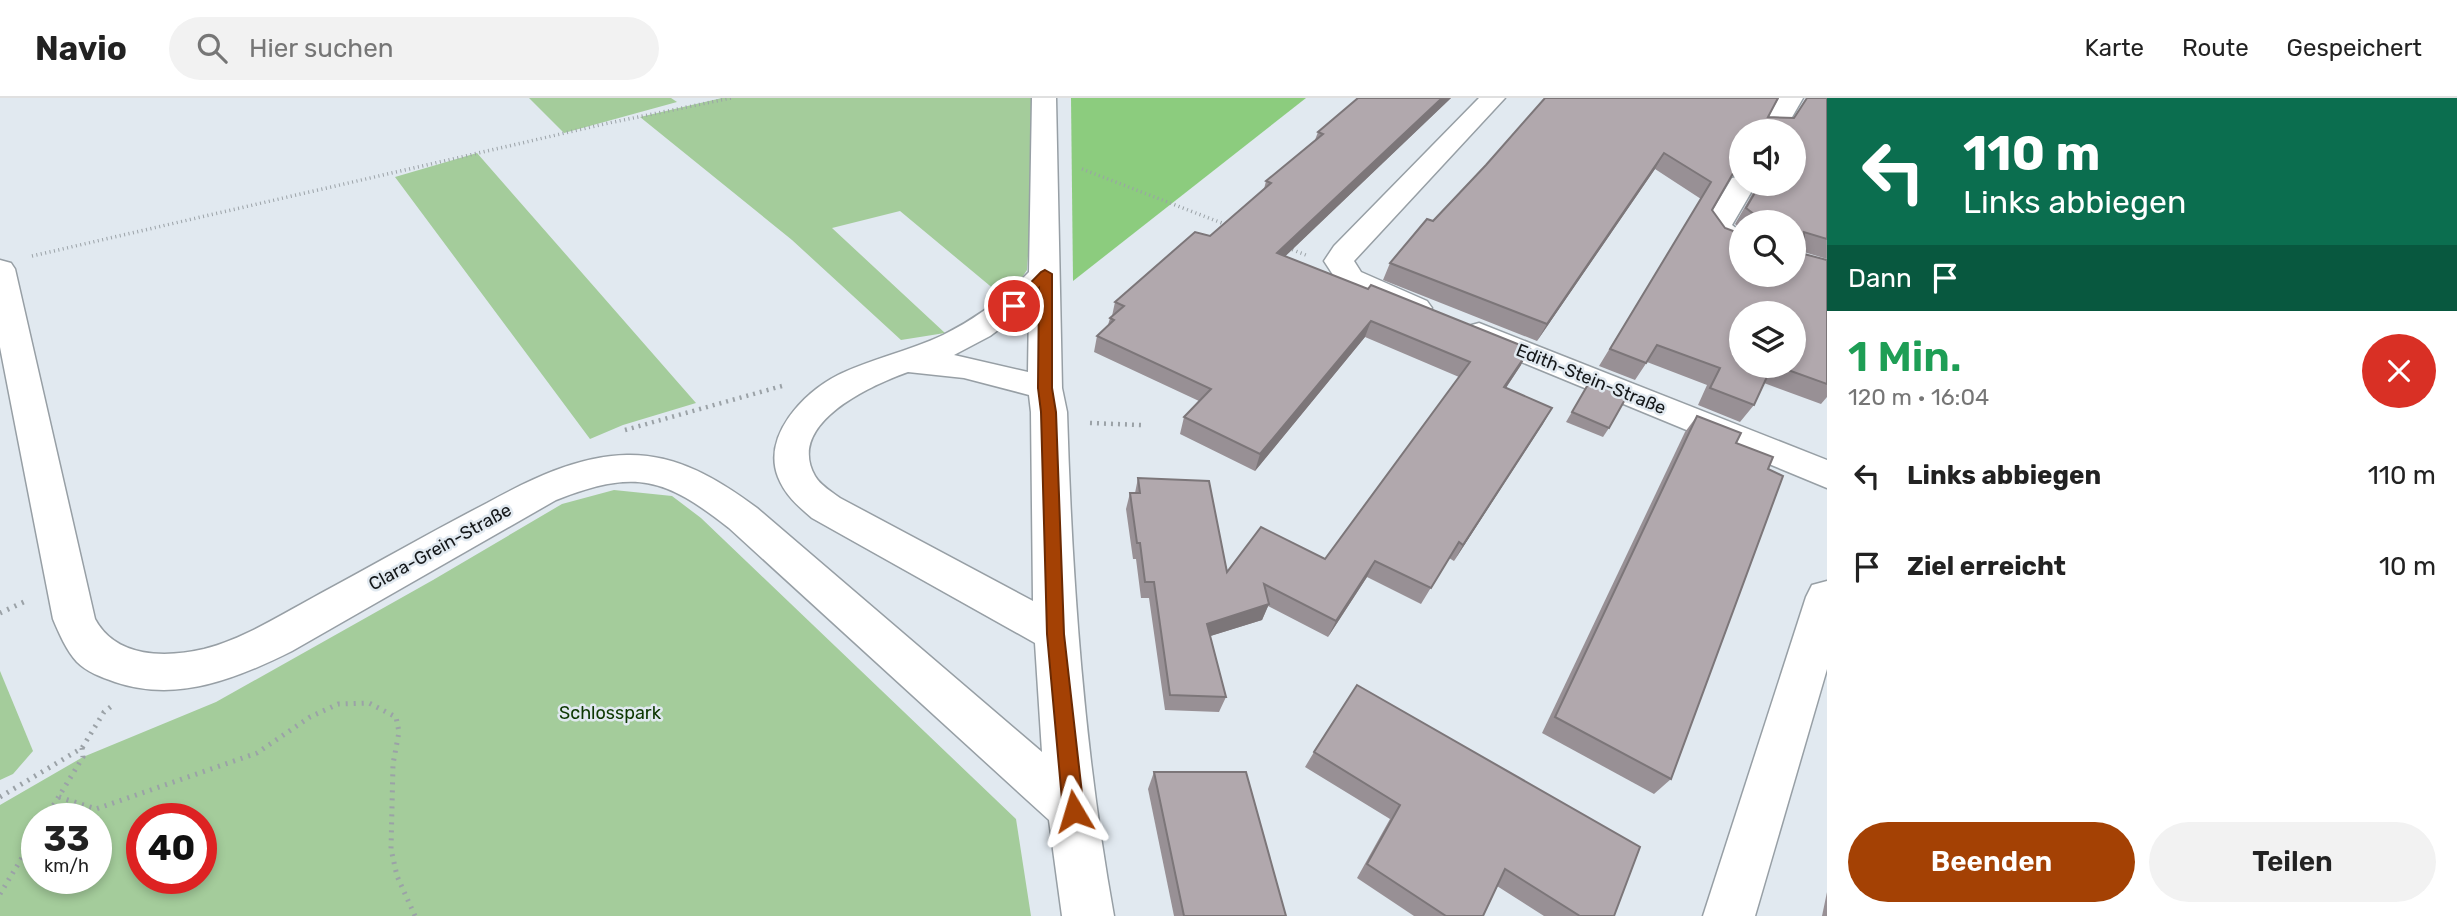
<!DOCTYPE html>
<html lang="de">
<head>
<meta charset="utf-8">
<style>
	:root { --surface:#fff; --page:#f2f2f2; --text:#222; --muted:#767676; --line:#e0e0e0; --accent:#a44104 }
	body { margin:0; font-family:Rubik,sans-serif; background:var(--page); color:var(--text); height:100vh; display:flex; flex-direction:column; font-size:26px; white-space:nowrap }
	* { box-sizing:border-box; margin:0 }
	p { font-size:23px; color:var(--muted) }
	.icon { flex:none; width:38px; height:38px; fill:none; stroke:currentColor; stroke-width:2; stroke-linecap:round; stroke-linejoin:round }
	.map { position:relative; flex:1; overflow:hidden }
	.drawer { display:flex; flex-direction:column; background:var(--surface); width:630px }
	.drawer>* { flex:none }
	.banner { background:#0b6e4f; color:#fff; overflow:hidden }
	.fabs { position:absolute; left:1729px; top:21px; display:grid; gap:14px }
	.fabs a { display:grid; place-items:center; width:77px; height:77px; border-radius:50%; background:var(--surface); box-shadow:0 4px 10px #0003; font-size:35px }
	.speed { position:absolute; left:21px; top:705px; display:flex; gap:14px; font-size:35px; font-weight:700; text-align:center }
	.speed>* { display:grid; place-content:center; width:91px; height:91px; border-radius:50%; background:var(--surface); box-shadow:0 4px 10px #0003; line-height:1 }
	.speed small { font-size:18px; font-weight:400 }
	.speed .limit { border:10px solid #d22; background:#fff; color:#111 }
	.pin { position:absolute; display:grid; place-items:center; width:60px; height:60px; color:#fff; margin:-30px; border:4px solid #fff; border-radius:50%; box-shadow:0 2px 7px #0007 }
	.me { position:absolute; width:77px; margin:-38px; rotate:353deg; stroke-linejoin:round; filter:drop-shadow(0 0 5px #0008) }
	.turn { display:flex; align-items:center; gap:24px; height:147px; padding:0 21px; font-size:32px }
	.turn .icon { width:91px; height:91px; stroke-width:2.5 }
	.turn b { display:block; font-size:49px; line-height:60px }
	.then { display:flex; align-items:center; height:66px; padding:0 21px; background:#0003; gap:14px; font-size:26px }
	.round { display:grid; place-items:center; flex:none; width:74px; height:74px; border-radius:37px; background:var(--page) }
	.headline { display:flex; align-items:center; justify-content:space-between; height:119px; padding:0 21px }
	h1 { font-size:42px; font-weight:600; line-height:52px; color:#1e9e55 }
	.primary-button { display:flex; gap:14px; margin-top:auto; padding:14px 21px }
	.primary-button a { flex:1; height:80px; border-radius:42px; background:var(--accent); color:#fff; font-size:28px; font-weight:600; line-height:80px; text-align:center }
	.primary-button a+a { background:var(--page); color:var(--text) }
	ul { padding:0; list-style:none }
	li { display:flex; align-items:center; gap:21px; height:91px; padding:0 21px }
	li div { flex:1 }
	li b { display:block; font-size:26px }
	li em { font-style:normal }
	header { display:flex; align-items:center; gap:42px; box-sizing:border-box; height:98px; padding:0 35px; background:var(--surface); border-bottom:2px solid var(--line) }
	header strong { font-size:33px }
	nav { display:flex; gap:38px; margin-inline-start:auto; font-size:24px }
	.search { width:490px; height:63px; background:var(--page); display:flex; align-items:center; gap:18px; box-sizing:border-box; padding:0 24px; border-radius:38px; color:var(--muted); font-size:26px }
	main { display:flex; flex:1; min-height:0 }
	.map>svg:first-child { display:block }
	.green { fill:#a4cc9b; fill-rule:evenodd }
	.forest { fill:#8ccc7e }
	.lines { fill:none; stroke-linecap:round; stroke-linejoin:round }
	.minor-casing { stroke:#979fa5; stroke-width:3 }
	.path-far2 { stroke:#9ba2a7; stroke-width:3.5; stroke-dasharray:1 3.5; stroke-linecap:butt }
	.path-far1 { stroke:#9ba2a7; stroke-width:4.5; stroke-dasharray:2 5; stroke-linecap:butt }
	.path { stroke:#9ba2a7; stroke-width:5; stroke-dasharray:2 6; stroke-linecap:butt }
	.minor { fill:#fff; fill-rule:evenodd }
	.wall { fill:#989095; fill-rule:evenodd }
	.shaded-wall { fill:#7c7679 }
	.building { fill:#b1a8ad; stroke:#7c7679; stroke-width:2; fill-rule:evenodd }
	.route { fill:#a44104; stroke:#6b2a03; stroke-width:2 }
	.labels { text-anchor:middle; stroke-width:5; stroke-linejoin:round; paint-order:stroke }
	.street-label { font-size:18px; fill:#141719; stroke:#e1e9f0 }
	.park-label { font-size:18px; fill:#0d3802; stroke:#e1e9f0 }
</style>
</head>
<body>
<header>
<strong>Navio</strong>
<div class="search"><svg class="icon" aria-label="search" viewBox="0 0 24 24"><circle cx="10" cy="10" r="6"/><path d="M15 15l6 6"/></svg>Hier suchen</div>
<nav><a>Karte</a><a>Route</a><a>Gespeichert</a></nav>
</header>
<main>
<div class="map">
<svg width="1827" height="818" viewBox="0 0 1827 818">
	<rect width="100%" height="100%" fill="#e1e9f0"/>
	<!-- green -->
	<g class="green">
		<path d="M529,0H671L677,4L564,35Z"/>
		<path d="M722,0H1032L1034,73L1027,172L1007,202L900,113L832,130L945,235L901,242L792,142L640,19Z"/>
		<path d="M477,55L696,305L623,327L590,341L395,79Z"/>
		<path d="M614,392L672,398L701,420L1016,721L1031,818H0V707L83,659L216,604L433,482L562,406ZM37,721H96V780H37ZM142,721H201V780H142Z"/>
		<path d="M0,573L33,653L13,676L0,682Z"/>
	</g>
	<!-- forest -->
	<path class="forest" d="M1071,0H1306L1073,183Z"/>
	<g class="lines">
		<!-- minor casing -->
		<g class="minor-casing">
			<g id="minor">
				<path d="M1032,0H1056L1062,290L1067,314C1072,484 1084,652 1114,818H1062L1049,722L729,430C664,379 635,371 556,402L292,553C236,581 177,605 115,584C101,579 87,574 77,564C66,552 59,535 53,521L0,249V162L11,165L15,171L95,521C116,560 165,560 204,551C243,541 279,518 314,499C372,468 429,435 487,405C529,382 577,358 627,357C677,356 718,381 757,410L1042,654L1035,545L812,420C798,408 785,397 778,379C762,338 803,295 838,277C871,261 909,253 943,237C975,221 1004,200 1029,174ZM1029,209L1028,274L954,257L990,238ZM908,274L964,280L1029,297L1031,314L1033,503L840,400C832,394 820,387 815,378C785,325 872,287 908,274Z"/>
				<path d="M1479,0H1505L1354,163L1361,174L1427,203L1432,210L1427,217L1416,219L1405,217L1339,186L1324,163L1334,148Z"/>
				<path d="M1779,0H1803L1784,33H1760Z"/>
				<path d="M1741,78V86H1756L1732,127L1741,134V154L1715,144L1704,127L1732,80Z"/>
				<path d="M1479,225L1827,362V390L1468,242L1463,235L1468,228Z"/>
				<path d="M1827,483V571L1755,818H1703L1806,499L1812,487Z"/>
			</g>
		</g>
		<!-- path-far2 -->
		<g class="path-far2">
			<path d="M1082,71L1227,127"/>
			<path d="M1288,150L1306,157"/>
			<path d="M32,158L604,26L731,0"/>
		</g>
		<!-- path-far1 -->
		<g class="path-far1">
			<path d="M1090,325L1141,327"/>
			<path d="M625,332L782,288"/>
		</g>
		<!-- path -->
		<g class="path">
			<path d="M0,515L28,502"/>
			<path d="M0,699L82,650L104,614L113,607"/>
			<path d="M59,699L96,711L257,655L310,619L338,606L369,605L396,619L399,634L393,666L391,751L397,778L415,818"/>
			<path d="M45,721L83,659L82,650"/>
			<path d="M0,796L37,735"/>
		</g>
		<!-- minor -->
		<use href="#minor" class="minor"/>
	</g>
	<!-- wall -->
	<g class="wall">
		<path d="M1358,0H1451L1285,158L1521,267L1506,290L1552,310L1454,463L1449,460L1421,506L1367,479L1328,539L1268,508L1262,522L1210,538L1226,599L1219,614L1165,612L1149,500H1141L1136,461H1133L1126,411L1130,395H1135L1138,380L1227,474L1325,461L1459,279L1365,239L1255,373L1180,336L1184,319L1199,303L1094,254L1097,238L1108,227L1110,220L1112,218L1115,204L1210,138L1264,91L1266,83L1315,42L1318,34Z"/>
		<path d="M1827,0V161L1804,154V156L1827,162V299L1821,306L1764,285L1754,307L1740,324L1698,307L1707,287L1647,264L1635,282L1599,268L1701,101L1655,71L1537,243L1383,182L1390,165L1433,123L1768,19L1794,20ZM1741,33L1794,86H1758L1735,126L1741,132V124H1794L1741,177L1712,112L1731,78L1740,75L1741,77ZM1741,215L1794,268H1741Z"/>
		<path d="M1590,283L1609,330L1603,339L1566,324Z"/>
		<path d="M1697,318L1736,345L1768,371L1671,681L1654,696L1542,635L1685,334Z"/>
		<path d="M1314,654L1614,818H1544L1497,788L1483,818H1414L1357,780L1390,721L1305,669Z"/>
		<path d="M1154,674L1286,818H1174L1148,691Z"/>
		<path d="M1827,794V818H1822Z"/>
	</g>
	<!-- shaded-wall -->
	<g class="shaded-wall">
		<path d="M1442,0H1451L1272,171L1277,155Z"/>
		<path d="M1664,55L1655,71L1537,243L1547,226Z"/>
		<path d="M1741,62L1740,75L1730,79L1740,63Z"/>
		<path d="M1371,223L1365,239L1255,373L1260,356Z"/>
		<path d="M1530,251L1521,267L1495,306L1504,289Z"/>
		<path d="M1552,310L1543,326L1454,463L1463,447Z"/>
		<path d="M1375,463L1367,479L1328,539L1336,523Z"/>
		<path d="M1269,506L1262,522L1201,541L1207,526Z"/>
	</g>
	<!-- building -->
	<g class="building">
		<path d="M1358,0H1442L1277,155L1368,191L1371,187L1530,251L1504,289L1552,310L1463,447L1459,444L1431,490L1375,463L1336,523L1264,486L1269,506L1207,526L1226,599L1170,597L1154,484H1145L1140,445H1137L1130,395H1140L1138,380L1209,383L1227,474L1261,429L1325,461L1470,264L1371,223L1260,356L1184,319L1211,291L1097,238L1114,222L1110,220L1124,208L1115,204L1195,134L1210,138L1271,85L1266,83L1323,36L1318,34Z"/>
		<path d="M1545,0H1778L1768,19L1794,20L1807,0H1827V141L1804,134V156L1827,162V286L1777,268H1794V215H1741V268H1772L1754,307L1710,290L1720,270L1657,247L1646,265L1610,251L1711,84L1664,55L1547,226L1390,165L1427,121L1433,123L1486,67ZM1741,33H1794V86H1760L1746,110L1755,117V124H1794V177H1741V136L1725,130L1712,112L1740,63L1741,62Z"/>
		<path d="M1590,283L1627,298L1609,330L1572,314Z"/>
		<path d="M1697,318L1741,335L1736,345L1773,359L1768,371L1783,378L1671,681L1555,619Z"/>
		<path d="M1357,587L1640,749L1614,818H1580L1505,771L1483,818H1446L1367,766L1400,707L1314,654Z"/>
		<path d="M1154,674H1246L1286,818H1184Z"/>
	</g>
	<!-- route -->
	<path class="route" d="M1045,172L1052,176V290L1056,314L1064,536L1084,713L1081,719L1074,722L1066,719L1063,713L1047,536L1041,314L1038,290L1039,190L1019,211H1010L1008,208L1041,174Z"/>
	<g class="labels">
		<!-- street labels -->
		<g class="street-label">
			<text transform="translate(1591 281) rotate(22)" y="6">Edith-Stein-Straße</text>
			<text transform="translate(440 449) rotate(-29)" y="6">Clara-Grein-Straße</text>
		</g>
		<!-- park labels -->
		<g class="park-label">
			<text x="610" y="621">Schlosspark</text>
		</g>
	</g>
</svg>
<div class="fabs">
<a><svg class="icon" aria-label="sound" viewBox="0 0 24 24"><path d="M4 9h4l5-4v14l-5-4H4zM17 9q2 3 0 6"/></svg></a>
<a><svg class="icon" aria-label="search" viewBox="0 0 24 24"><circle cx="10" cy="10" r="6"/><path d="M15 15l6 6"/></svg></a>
<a><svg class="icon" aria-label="layers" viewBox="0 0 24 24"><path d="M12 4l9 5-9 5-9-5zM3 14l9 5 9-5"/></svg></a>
</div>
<div class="speed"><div>33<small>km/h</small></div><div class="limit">40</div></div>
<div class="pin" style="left:1014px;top:208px;background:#d93025"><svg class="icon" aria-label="arrive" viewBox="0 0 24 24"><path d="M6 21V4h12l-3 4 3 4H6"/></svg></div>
<svg class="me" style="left:1074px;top:713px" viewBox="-20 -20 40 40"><path d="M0-17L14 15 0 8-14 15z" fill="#a44104" stroke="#fff" stroke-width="4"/></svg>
</div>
<section class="drawer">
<div class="banner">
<div class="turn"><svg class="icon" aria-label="left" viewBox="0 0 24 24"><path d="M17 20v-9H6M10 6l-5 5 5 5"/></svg><div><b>110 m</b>Links abbiegen</div></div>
<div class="then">Dann<svg class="icon" aria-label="arrive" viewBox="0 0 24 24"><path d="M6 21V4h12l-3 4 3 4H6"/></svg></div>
</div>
<div class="headline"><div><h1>1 Min.</h1><p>120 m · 16:04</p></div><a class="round" style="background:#d93025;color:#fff"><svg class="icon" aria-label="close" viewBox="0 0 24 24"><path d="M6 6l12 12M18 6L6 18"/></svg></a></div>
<ul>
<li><svg class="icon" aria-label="left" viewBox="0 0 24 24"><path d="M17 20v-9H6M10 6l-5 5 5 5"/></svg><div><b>Links abbiegen</b></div><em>110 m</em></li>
<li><svg class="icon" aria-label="arrive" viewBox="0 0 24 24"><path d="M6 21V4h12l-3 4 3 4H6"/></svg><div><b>Ziel erreicht</b></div><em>10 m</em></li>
</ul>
<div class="primary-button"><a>Beenden</a><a>Teilen</a></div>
</section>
</main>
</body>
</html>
